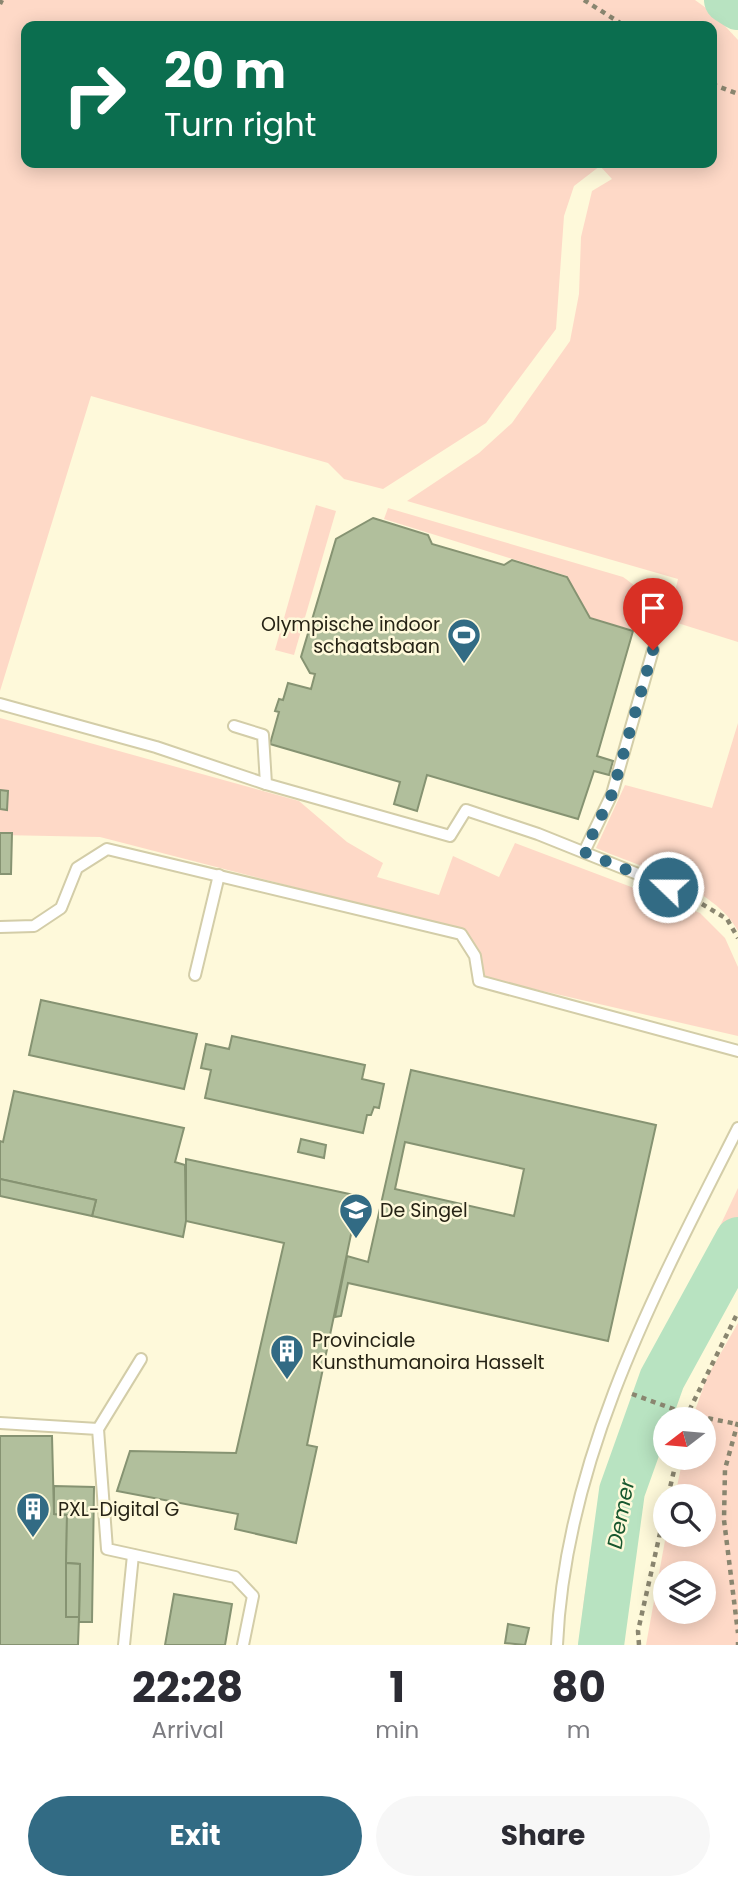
<!DOCTYPE html>
<html lang="en">
<head>
<meta charset="utf-8">
<style>
	:root { --surface:#fff; --page:#f7f7f7; --text:#2b2b33; --muted:#7c7c81; --accent:#326b84 }
	body { margin:0; font-family:Poppins,sans-serif; background:var(--page); color:var(--text); height:100vh; display:flex; flex-direction:column; font-size:26px; white-space:nowrap }
	* { box-sizing:border-box; margin:0 }
	p { font-size:23px; color:var(--muted) }
	.icon { flex:none; width:38px; height:38px; fill:none; stroke:currentColor; stroke-width:2; stroke-linecap:round; stroke-linejoin:round }
	.map { position:relative; height:1645px; overflow:hidden }
	.panel { display:flex; flex-direction:column; background:var(--surface); flex:1 }
	.panel>* { flex:none }
	.top-card { position:absolute; left:21px; top:21px; width:696px; height:147px; border-radius:14px; box-shadow:0 4px 18px #0003; background:#0b6e4f; color:#fff; overflow:hidden }
	.needle { width:46px; rotate:254deg }
	.tools { position:absolute; left:653px; top:1407px; display:grid; gap:14px }
	.tools a { display:grid; place-items:center; width:63px; height:63px; border-radius:50%; background:var(--surface); box-shadow:0 4px 18px #0003; font-size:35px }
	.pin { position:absolute; display:grid; place-items:center; width:60px; height:60px; color:#fff; margin:-72px -30px; border-radius:50% 50% 50% 0; rotate:-45deg; box-shadow:0 0 7px #0007 }
	.pin .icon { rotate:45deg }
	.me { position:absolute; width:77px; margin:-38px; rotate:292deg; stroke-linejoin:round; filter:drop-shadow(0 0 5px #0008) }
	.turn { display:flex; align-items:center; gap:24px; height:147px; padding:0 28px; font-size:32px }
	.turn .icon { width:91px; height:91px; stroke-width:2.5 }
	.turn b { display:block; font-size:49px; line-height:60px }
	.eta { display:flex; justify-content:space-evenly; align-items:center; height:119px; text-align:center }
	.eta b { font-size:42px; font-weight:700; line-height:49px }
	.primary-button { display:flex; gap:14px; margin-top:auto; padding:14px 28px }
	.primary-button a { flex:1; height:80px; border-radius:42px; background:var(--accent); color:#fff; font-size:28px; font-weight:700; line-height:80px; text-align:center }
	.primary-button a+a { background:var(--page); color:var(--text) }
	.map>svg:first-child { display:block }
	.green { fill:#fed9c7; fill-rule:evenodd }
	.lines { fill:none; stroke-linecap:round; stroke-linejoin:round }
	.river { stroke:#b8e3c1; stroke-width:46 }
	.building { fill:#b1bf9c; stroke:#869372; stroke-width:2; fill-rule:evenodd }
	.service-casing { stroke:#d3cda8; stroke-width:14 }
	.path { stroke:#8a8670; stroke-width:4.5; stroke-dasharray:5 5; stroke-linecap:butt }
	.service { stroke:#fff; stroke-width:10 }
	.route { stroke:#326b84; stroke-width:12; stroke-dasharray:0 21.6 }
	.labels { text-anchor:middle; stroke-width:5; stroke-linejoin:round; paint-order:stroke }
	.poi-label { font-size:19px; fill:#262315; stroke:#fef9da; text-anchor:start }
	.water-label { font-size:21px; font-style:italic; fill:#17572e; stroke:#fef9da }
</style>
</head>
<body>
<div class="map">
<svg width="738" height="1645" viewBox="0 0 738 1645">
	<rect width="100%" height="100%" fill="#fef9da"/>
	<!-- green -->
	<g class="green">
		<path d="M0,0H695L713,13L738,40V642L668,620L678,579L407,501L479,453L512,423L570,341L579,294L581,237L592,191L612,179L600,166L574,186L564,216L556,329L486,423L383,489L344,479L328,463L91,396L0,691ZM712,26V163H26V26Z"/>
		<path d="M316,505L336,511L294,655L275,650Z"/>
		<path d="M388,508L623,577C650,596 651,601 647,633L586,618L567,576L384,519Z"/>
		<path d="M0,718L299,801L347,842L383,863L377,877L439,895L453,856L499,877L515,843L700,913L725,938L738,967V1036L482,977L464,931L100,837L0,835Z"/>
		<path d="M738,723V931C715,887 640,867 596,848L625,785L712,808Z"/>
		<path d="M738,1188V1218L645,1385Z"/>
		<path d="M738,1323V1645H646L666,1535H704V1496H675L683,1458H704V1419H692L707,1377ZM665,1573H704V1612H665Z"/>
		<path d="M638,1399L611,1485L593,1561L580,1645C583,1571 608,1466 638,1399Z"/>
	</g>
	<g class="lines">
		<!-- river -->
		<g class="river">
			<path d="M727,0L738,7"/>
			<path d="M601,1645L622,1491L662,1379L738,1240"/>
		</g>
	</g>
	<!-- building -->
	<g class="building">
		<path d="M373,518L428,535L432,544L504,565L512,560L567,577L590,618L633,631L597,756L613,761L609,775L594,771L578,819L427,775L417,811L394,804L400,782L270,744L279,712L275,711L279,699L283,700L288,683L311,689L315,674L310,673L301,657L336,539Z"/>
		<path d="M0,790L8,791L7,810L0,809Z"/>
		<path d="M0,833H12L11,874H0Z"/>
		<path d="M41,1000L197,1034L184,1089L29,1055Z"/>
		<path d="M232,1036L365,1065L362,1079L384,1084L379,1108L374,1107L371,1115H367L363,1133L205,1098L211,1070L201,1068L206,1044L229,1049Z"/>
		<path d="M411,1070L656,1125L608,1341L348,1283L341,1316L335,1317L347,1256L368,1262ZM405,1142L524,1169L514,1216L395,1189Z"/>
		<path d="M14,1091L184,1128L175,1162L185,1165L186,1221L183,1237L92,1216L96,1200L0,1179V1141L3,1142Z"/>
		<path d="M301,1139L326,1145L324,1158L298,1152Z"/>
		<path d="M186,1159L359,1196L307,1445L317,1447L296,1543L235,1529L238,1514L117,1491L130,1451L236,1453L284,1243L186,1221Z"/>
		<path d="M0,1179L96,1200L92,1216L0,1196Z"/>
		<path d="M0,1436H52L54,1514L67,1515L66,1617H79L78,1645H0Z"/>
		<path d="M54,1486L94,1487L92,1622H79L80,1564L66,1563L67,1515L54,1514Z"/>
		<path d="M66,1563L80,1564L79,1617H66Z"/>
		<path d="M174,1594L232,1604L225,1645H165Z"/>
		<path d="M508,1624L529,1628L525,1645L505,1643Z"/>
	</g>
	<g class="lines">
		<!-- service casing -->
		<g class="service-casing">
			<g id="service">
				<path d="M0,704L156,747L266,784"/>
				<path d="M234,726L263,735L266,784L450,836L466,810L538,834L690,895"/>
				<path d="M584,852L612,794L653,650"/>
				<path d="M0,927L34,926L61,908L77,868L107,849L461,934L475,956L479,981L738,1051"/>
				<path d="M195,975L219,875"/>
				<path d="M0,1423L98,1429L107,1549L235,1577L253,1596L243,1645"/>
				<path d="M98,1429L141,1359"/>
				<path d="M124,1645L133,1555"/>
				<path d="M557,1645C565,1459 656,1290 738,1128"/>
			</g>
		</g>
		<!-- path -->
		<g class="path">
			<path d="M584,0L625,26"/>
			<path d="M0,4L2,0"/>
			<path d="M712,84L738,94"/>
			<path d="M702,904L727,919L738,938"/>
			<path d="M632,1394L687,1414L737,1424"/>
			<path d="M685,1419L738,1312"/>
			<path d="M738,1422L725,1469L724,1520L738,1633"/>
			<path d="M668,1496L677,1458"/>
			<path d="M639,1645L638,1631L665,1511"/>
			<path d="M738,1645V1642"/>
		</g>
		<!-- service -->
		<use href="#service" class="service"/>
	</g>
	<g class="lines">
		<!-- route -->
		<path class="route" d="M653,650L612,794L584,852L668,887"/>
	</g>
	<!-- icons -->
	<defs>
		<g id="stadium-pin" transform="scale(1.75)"><path d="M0 17L-7.5 6A9.5 9.5 0 1 1 7.5 6Z" fill="#326b84" stroke="#fef9da"/><path d="M0-5a6.5 5 0 1 0 0 10a6.5 5 0 1 0 0-10ZM-3.5-1.8h7v3.6h-7Z" fill="#fff"/></g>
		<g id="school-pin" transform="scale(1.75)"><path d="M0 17L-7.5 6A9.5 9.5 0 1 1 7.5 6Z" fill="#326b84" stroke="#fef9da"/><path d="M0-5L7-2L0 1L-7-2ZM-4 1L0 2.5L4 1V4Q0 6-4 4Z" fill="#fff"/></g>
		<g id="building-pin" transform="scale(1.75)"><path d="M0 17L-7.5 6A9.5 9.5 0 1 1 7.5 6Z" fill="#326b84" stroke="#fef9da"/><path d="M-4-6H4V6H1V3H-1V6H-4ZM-2.5-4.3h1.7v1.8h-1.7ZM.8-4.3h1.7v1.8H.8ZM-2.5-1h1.7V.8h-1.7ZM.8-1h1.7V.8H.8Z" fill="#fff"/></g>
	</defs>
	<g fill-rule="evenodd">
		<use href="#stadium-pin" x="464" y="635"/>
		<use href="#school-pin" x="356" y="1210"/>
		<use href="#building-pin" x="287" y="1351"/>
		<use href="#building-pin" x="33" y="1509"/>
	</g>
	<g class="labels">
		<!-- poi labels -->
		<g class="poi-label">
			<text x="440" y="631" text-anchor="end">Olympische indoor<tspan x="440" dy="22">schaatsbaan</tspan></text>
			<text x="380" y="1217">De Singel</text>
			<text x="312" y="1347">Provinciale<tspan x="312" dy="22">Kunsthumanoira Hasselt</tspan></text>
			<text x="58" y="1516">PXL-Digital G</text>
		</g>
		<!-- water labels -->
		<g class="water-label">
			<text transform="translate(621 1514) rotate(-79)" y="7">Demer</text>
		</g>
	</g>
</svg>
<div class="tools">
<a><svg class="needle" viewBox="-14 -14 28 28"><path d="M0-13l5 13h-10z" fill="#e53935"/><path d="M0 13l5-13h-10z" fill="#7c7c81"/></svg></a>
<a><svg class="icon" aria-label="search" viewBox="0 0 24 24"><circle cx="10" cy="10" r="6"/><path d="M15 15l6 6"/></svg></a>
<a><svg class="icon" aria-label="layers" viewBox="0 0 24 24"><path d="M12 4l9 5-9 5-9-5zM3 14l9 5 9-5"/></svg></a>
</div>
<div class="pin" style="left:653px;top:650px;background:#d93025"><svg class="icon" aria-label="arrive" viewBox="0 0 24 24"><path d="M6 21V4h12l-3 4 3 4H6"/></svg></div>
<svg class="me" style="left:668px;top:887px" viewBox="-20 -20 40 40"><circle r="17" fill="#326b84" stroke="#fff" stroke-width="3"/><path d="M0-11L8 9 0 5-8 9z" fill="#fff"/></svg>
<div class="top-card">
<div class="turn"><svg class="icon" aria-label="right" viewBox="0 0 24 24"><path d="M7 20v-9h11M14 6l5 5-5 5"/></svg><div><b>20 m</b>Turn right</div></div>
</div>
</div>
<section class="panel">
<div class="eta">
<div><b>22:28</b><p>Arrival</p></div>
<div><b>1</b><p>min</p></div>
<div><b>80</b><p>m</p></div>
</div>
<div class="primary-button"><a>Exit</a><a>Share</a></div>
</section>
</body>
</html>
